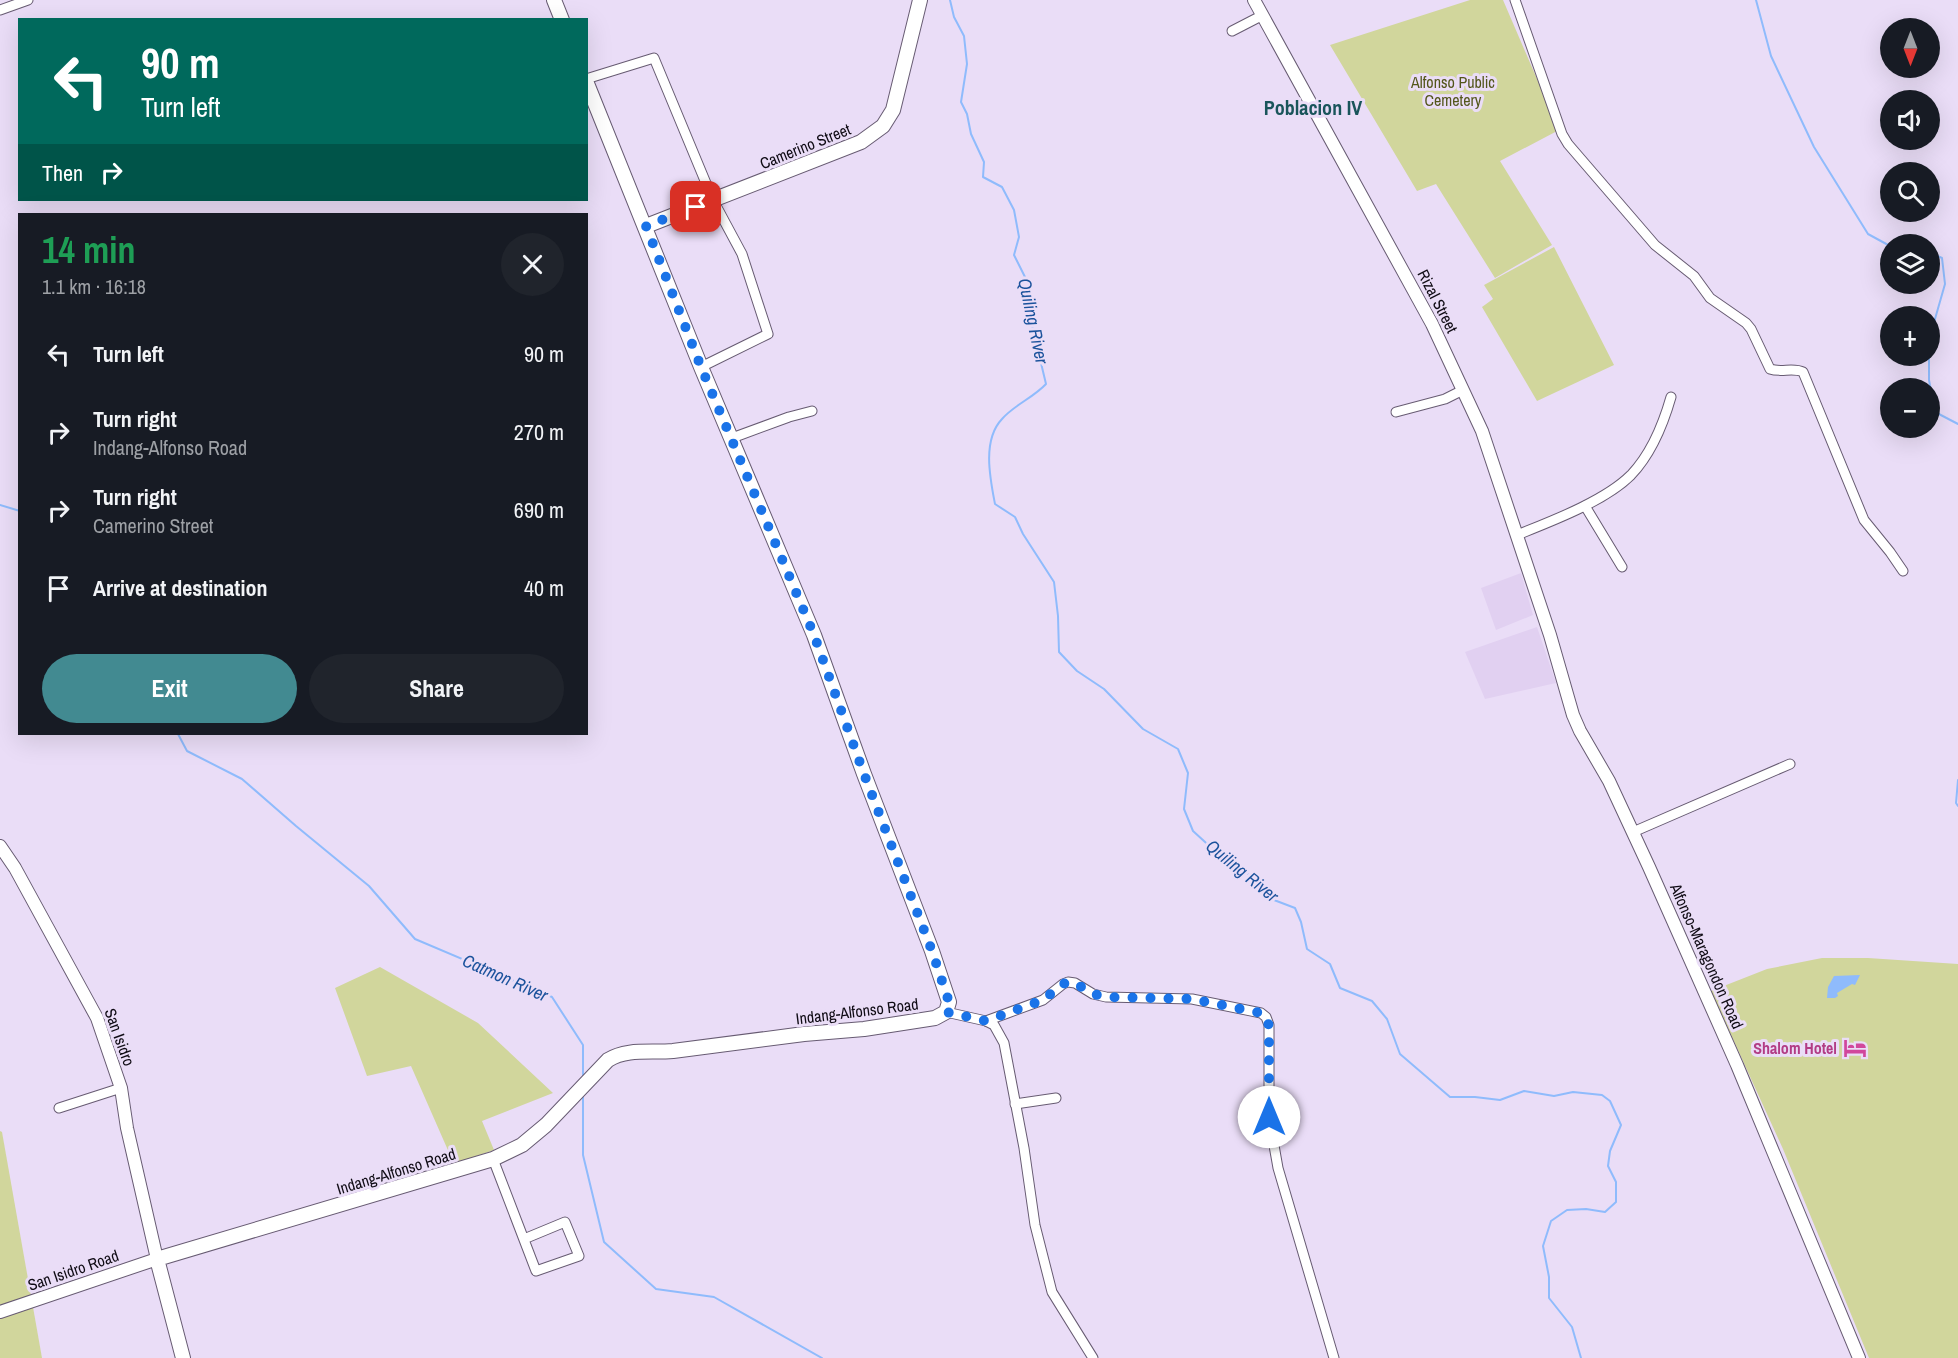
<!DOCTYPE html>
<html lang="en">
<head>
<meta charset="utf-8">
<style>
	:root { --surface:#171b24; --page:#20242c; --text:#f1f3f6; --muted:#9ea1a6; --accent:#428a91 }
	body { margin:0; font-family:"Archivo Narrow",sans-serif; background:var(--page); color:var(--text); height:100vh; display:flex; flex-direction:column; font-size:22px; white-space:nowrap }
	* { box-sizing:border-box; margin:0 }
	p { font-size:20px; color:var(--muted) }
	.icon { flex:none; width:33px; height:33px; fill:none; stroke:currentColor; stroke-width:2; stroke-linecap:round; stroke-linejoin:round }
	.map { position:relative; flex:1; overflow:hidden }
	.side { position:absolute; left:18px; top:213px; width:570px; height:522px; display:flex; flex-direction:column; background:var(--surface); border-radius:0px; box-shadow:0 6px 24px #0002 }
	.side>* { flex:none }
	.banner { position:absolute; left:18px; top:18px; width:570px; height:183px; border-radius:0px; box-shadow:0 6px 24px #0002; background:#00695c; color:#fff; overflow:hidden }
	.needle { width:39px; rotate:180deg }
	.buttons { position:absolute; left:1880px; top:18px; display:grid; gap:12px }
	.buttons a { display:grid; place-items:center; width:60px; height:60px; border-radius:50%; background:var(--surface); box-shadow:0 6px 24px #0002; font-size:30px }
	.pin { position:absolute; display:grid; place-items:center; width:51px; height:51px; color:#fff; margin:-26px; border-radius:12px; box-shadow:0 3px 9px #0006 }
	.me { position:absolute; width:66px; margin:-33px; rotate:0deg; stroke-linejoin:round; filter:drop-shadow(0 0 4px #0008) }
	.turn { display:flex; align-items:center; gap:21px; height:126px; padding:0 24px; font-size:27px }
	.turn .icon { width:78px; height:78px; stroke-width:2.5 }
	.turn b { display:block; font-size:42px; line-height:51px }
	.then { display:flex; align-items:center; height:57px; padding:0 24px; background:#0003; gap:12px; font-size:22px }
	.round { display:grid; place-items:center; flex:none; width:63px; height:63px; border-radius:32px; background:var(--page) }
	.summary { display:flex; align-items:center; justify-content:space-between; height:102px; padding:0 24px }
	h1 { font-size:36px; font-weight:700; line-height:45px; color:#1e9e55 }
	.primary-button { display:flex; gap:12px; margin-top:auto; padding:12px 24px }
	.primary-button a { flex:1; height:69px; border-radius:36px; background:var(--accent); color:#fff; font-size:24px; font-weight:700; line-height:69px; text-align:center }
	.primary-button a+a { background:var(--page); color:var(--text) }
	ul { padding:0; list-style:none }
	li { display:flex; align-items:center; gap:18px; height:78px; padding:0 24px }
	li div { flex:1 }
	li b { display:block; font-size:22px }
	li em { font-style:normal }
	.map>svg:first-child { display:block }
	.built { fill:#e1d0f1 }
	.green { fill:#d1d69c }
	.water { fill:#8fbbfc }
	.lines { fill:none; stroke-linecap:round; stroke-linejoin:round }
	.stream { stroke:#8fbbfc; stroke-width:2 }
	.minor-casing { stroke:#675b72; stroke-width:11 }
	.tertiary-casing { stroke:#675b72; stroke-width:14 }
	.secondary-casing { stroke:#675b72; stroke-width:16 }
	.minor { stroke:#fff; stroke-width:9 }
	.tertiary { stroke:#fff; stroke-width:12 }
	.secondary { stroke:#fff; stroke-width:14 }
	.route { stroke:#1a73e8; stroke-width:10; stroke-dasharray:0 18 }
	.labels { text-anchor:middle; stroke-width:6; stroke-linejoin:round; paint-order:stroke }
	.park-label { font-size:16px; fill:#53561b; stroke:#eaddf7 }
	.street-label { font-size:16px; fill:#0f0b14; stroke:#eaddf7 }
	.hotel-label { font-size:16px; font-weight:bold; fill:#b23c85; stroke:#eaddf7; text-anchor:end }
	.water-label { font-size:18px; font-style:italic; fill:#1b529c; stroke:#eaddf7 }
	.quarter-label { font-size:20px; font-weight:bold; fill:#1a555b; stroke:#eaddf7 }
</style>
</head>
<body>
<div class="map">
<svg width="1958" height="1358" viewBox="0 0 1958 1358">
	<rect width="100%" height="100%" fill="#eaddf7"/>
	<!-- built -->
	<g class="built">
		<path d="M1521,573L1533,615L1496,630L1481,588Z"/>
		<path d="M1537,627L1556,683L1485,699L1465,652Z"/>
	</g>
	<!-- green -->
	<g class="green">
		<path d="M1470,0H1503L1559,130L1500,161L1552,245L1495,278L1436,184L1417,191L1330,45Z"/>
		<path d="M1554,247L1614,365L1537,401L1482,307L1493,299L1484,285Z"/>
		<path d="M1822,958H1868L1958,964V1358H1869L1783,1149L1711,991L1767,969Z"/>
		<path d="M380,967L478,1023L553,1093L482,1121L494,1150L454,1164L411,1066L367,1076L335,988Z"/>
		<path d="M0,1131L2,1132L42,1358H0Z"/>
	</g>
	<!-- water -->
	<path class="water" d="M1860,975L1855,985L1852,984L1837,993L1838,996L1835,998H1827L1828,987L1834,976Z"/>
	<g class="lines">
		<!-- stream -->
		<g class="stream">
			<path d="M950,0L954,17L964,36L967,64L961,102L967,114L971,134L984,162L983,177L1002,187L1014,210L1019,237L1014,255L1028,283L1030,317L1046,384C1033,398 1014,405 1002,419C982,440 990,478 995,504L1015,517L1023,534L1054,582L1058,616L1059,652L1077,671L1104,689L1143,729L1178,749L1188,773L1184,809L1193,831L1227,862L1260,881L1274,900L1295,908L1301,922L1307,949L1330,964L1340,988L1372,1001L1387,1019L1400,1054L1450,1097H1475L1500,1100L1524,1091L1554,1096L1573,1092L1602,1095L1610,1101L1621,1125L1610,1151L1608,1166L1616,1182V1202L1605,1212L1586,1209L1567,1210L1551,1221L1543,1246L1549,1277V1298L1572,1327L1581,1358"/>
			<path d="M1756,0L1771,56L1814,147L1868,234L1890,246"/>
			<path d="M1929,252L1942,258L1945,284L1929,340V380L1935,412L1958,424"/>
			<path d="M0,505L20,511"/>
			<path d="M178,734L187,751L242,779L296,826L369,886L415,939L552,997L583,1045V1079"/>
			<path d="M1958,780L1956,803L1958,806"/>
			<path d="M583,1094V1155L604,1242L656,1289L714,1297L822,1358"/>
		</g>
		<!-- minor casing -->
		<g class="minor-casing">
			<g id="minor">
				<path d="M1515,0L1562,134L1568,144L1655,245L1694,276L1710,298L1746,323L1751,329L1770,369C1781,373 1793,367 1803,372L1864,520L1890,552L1903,571"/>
				<path d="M0,10L28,0"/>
				<path d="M1232,31L1263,15"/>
				<path d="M586,79L654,58L713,200L742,254L768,334L701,367"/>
				<path d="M1396,412L1445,399L1463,390"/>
				<path d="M732,438L789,417L812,411"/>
				<path d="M1585,506L1622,567"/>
				<path d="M1517,535C1552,521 1605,501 1631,475C1652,453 1663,425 1671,397"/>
				<path d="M1633,832L1790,764"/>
				<path d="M946,1012L986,1021L994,1025L1004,1043L1024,1148L1035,1225L1052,1292L1093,1358"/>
				<path d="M986,1021L1043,1000L1063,984L1068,982L1075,983L1093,994L1106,997L1192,999L1261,1013L1266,1017L1269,1025V1117L1278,1168L1334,1358"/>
				<path d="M1015,1104L1056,1098"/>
				<path d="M59,1108L121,1088"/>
				<path d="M493,1159L536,1271L579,1256L565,1222L524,1239"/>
			</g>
		</g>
		<!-- tertiary casing -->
		<g class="tertiary-casing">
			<g id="tertiary">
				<path d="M1254,0L1432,324L1482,431L1550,635L1573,715L1580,731L1609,781L1649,867L1737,1065L1859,1358"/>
				<path d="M0,846L15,868L97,1018L121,1088L127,1128L157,1259L0,1312"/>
			</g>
		</g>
		<!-- secondary casing -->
		<g class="secondary-casing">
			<g id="secondary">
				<path d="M554,0L562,20"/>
				<path d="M646,226L861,142L883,126L893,110L920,0"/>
				<path d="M183,1358L157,1259L493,1159L522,1145L546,1125L608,1060C627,1048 651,1053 673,1051L804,1034L864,1029L935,1018L946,1012L949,1002L932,951L864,774L814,635L701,367L586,81"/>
			</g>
		</g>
		<!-- minor -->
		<use href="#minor" class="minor"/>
		<!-- tertiary -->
		<use href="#tertiary" class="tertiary"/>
		<!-- secondary -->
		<use href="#secondary" class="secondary"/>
	</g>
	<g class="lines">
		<!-- route -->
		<path class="route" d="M696,207L646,226L701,367L814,635L864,774L932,951L949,1002L946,1012L986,1021L1043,1000L1063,984L1068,982L1075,983L1093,994L1106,997L1192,999L1261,1013L1266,1017L1269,1026V1117"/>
	</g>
	<!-- icons -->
	<defs>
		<g id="hotel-bare" transform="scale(1.8)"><path d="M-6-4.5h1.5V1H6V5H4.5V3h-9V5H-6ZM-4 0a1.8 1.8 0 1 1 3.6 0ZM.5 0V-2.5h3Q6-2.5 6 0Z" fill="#d1479c" stroke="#eaddf7" stroke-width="2.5" paint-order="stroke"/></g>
	</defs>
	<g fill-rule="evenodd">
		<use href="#hotel-bare" x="1855" y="1048"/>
	</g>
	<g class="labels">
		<!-- park labels -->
		<g class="park-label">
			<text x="1453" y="88">Alfonso Public<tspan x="1453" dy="18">Cemetery</tspan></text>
		</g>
		<!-- street labels -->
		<g class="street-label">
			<text transform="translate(805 146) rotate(-22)" y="6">Camerino Street</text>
			<text transform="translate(1438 301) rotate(63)" y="6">Rizal Street</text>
			<text transform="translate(1707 956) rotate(66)" y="6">Alfonso-Maragondon Road</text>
			<text transform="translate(857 1011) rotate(-7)" y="6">Indang-Alfonso Road</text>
			<text transform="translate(120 1037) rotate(70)" y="6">San Isidro</text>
			<text transform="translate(396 1171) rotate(-17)" y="6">Indang-Alfonso Road</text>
			<text transform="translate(73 1270) rotate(-19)" y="6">San Isidro Road</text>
		</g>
		<!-- hotel labels -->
		<g class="hotel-label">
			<text x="1837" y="1054">Shalom Hotel</text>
		</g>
		<!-- water labels -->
		<g class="water-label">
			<text transform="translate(1033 321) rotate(78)" y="6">Quiling River</text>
			<text transform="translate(1242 871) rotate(39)" y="6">Quiling River</text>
			<text transform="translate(505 978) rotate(24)" y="6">Catmon River</text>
		</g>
		<!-- quarter labels -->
		<g class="quarter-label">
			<text x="1313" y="115">Poblacion IV</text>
		</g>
	</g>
</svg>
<div class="buttons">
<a><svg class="needle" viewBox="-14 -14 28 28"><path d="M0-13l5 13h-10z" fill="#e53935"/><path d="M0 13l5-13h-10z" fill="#9ea1a6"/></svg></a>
<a><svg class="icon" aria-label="sound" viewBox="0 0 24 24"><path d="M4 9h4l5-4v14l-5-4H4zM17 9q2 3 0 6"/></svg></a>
<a><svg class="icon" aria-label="search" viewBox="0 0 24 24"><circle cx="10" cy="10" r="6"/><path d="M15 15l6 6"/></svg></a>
<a><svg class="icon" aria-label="layers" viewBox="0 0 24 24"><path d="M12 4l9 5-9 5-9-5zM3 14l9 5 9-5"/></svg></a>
<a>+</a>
<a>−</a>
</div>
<div class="pin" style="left:696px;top:207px;background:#d93025"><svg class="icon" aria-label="arrive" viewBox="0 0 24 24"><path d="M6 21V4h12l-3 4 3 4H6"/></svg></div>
<svg class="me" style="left:1269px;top:1117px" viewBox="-20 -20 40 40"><circle r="19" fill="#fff"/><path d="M0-13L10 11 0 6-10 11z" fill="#1a73e8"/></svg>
<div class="banner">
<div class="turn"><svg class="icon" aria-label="left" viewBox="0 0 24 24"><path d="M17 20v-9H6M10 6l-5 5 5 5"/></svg><div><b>90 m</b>Turn left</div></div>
<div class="then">Then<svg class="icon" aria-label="right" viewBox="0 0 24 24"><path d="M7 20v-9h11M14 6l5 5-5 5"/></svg></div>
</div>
<section class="side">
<div class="summary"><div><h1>14 min</h1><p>1.1 km · 16:18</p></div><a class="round"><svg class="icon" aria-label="close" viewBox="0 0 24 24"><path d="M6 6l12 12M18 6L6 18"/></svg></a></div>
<ul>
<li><svg class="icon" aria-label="left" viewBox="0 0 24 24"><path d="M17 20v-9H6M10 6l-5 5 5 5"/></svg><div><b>Turn left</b></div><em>90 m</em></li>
<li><svg class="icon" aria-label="right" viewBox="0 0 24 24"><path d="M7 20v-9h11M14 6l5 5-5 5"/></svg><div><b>Turn right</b><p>Indang-Alfonso Road</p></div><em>270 m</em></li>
<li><svg class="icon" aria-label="right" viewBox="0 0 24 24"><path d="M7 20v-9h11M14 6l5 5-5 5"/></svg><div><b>Turn right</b><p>Camerino Street</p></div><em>690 m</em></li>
<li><svg class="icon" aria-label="arrive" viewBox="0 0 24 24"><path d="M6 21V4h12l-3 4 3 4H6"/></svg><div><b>Arrive at destination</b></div><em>40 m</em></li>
</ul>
<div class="primary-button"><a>Exit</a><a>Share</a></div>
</section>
</div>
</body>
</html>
